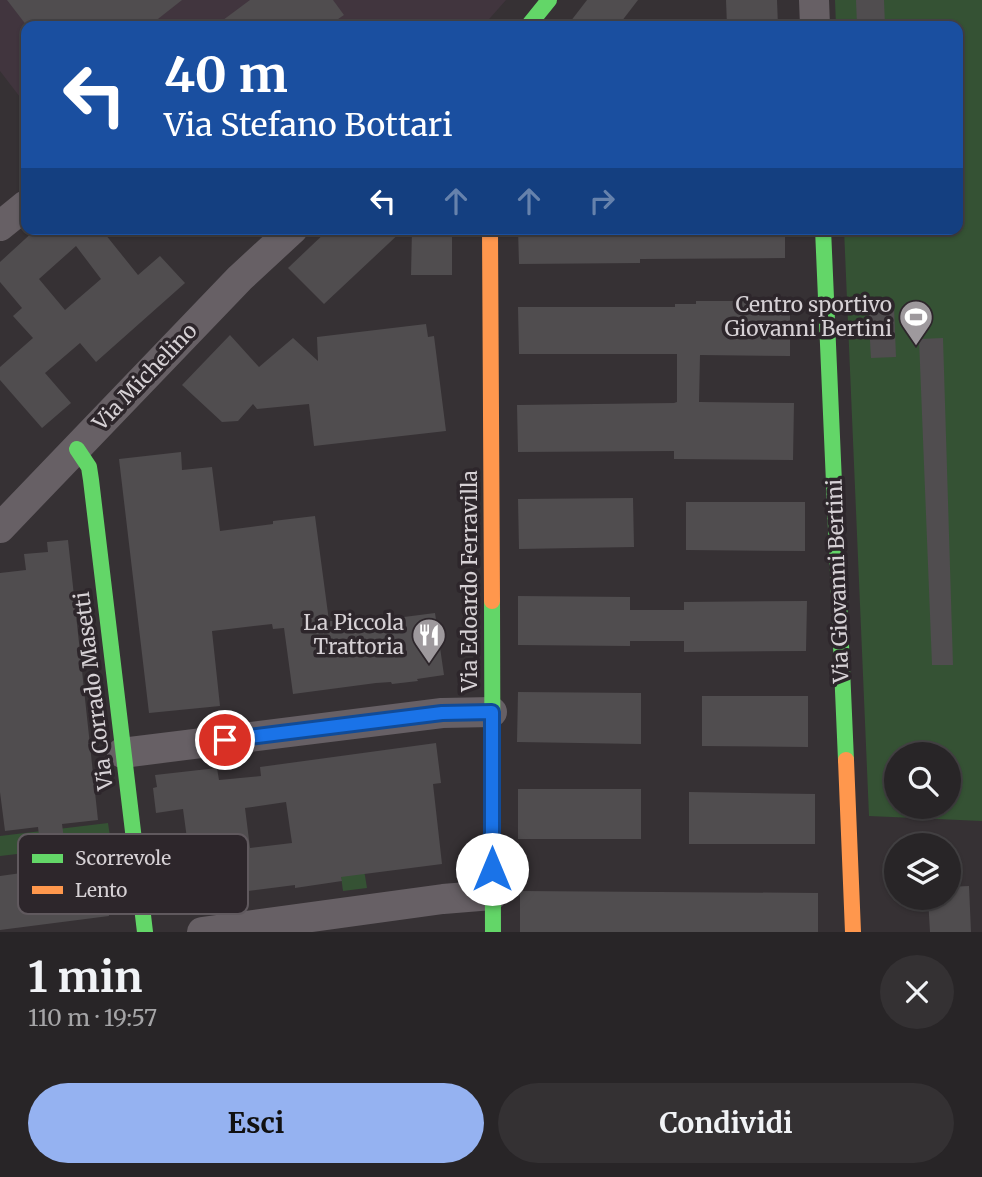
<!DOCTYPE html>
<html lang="it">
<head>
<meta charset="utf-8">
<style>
	:root { --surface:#282527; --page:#343133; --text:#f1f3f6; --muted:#a5a5a7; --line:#444244; --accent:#95b2f1 }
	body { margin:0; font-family:Merriweather,serif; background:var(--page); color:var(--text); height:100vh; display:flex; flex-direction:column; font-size:26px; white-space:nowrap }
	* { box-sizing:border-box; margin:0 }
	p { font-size:23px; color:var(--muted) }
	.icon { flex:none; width:38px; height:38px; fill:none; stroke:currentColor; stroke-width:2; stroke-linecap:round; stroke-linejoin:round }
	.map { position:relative; height:932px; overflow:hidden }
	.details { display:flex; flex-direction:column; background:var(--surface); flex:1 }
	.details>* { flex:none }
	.guide { position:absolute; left:21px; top:21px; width:942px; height:214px; border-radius:14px; box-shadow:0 2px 5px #0004,0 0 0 2px var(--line); background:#1a4fa0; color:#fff; overflow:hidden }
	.tools { position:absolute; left:884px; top:742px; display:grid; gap:14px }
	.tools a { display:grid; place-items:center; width:77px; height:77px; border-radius:50%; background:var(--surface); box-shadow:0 2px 5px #0004,0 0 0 2px var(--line); font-size:35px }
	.pin { position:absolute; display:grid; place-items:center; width:60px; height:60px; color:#fff; margin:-30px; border:4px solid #fff; border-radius:50%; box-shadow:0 2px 7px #0007 }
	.me { position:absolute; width:77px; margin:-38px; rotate:0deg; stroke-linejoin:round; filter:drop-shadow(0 0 5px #0008) }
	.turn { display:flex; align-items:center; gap:24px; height:147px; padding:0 28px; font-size:32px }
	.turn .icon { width:91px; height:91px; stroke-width:2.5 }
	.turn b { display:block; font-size:49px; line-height:60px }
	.lanes { display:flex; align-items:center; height:66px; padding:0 28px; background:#0003; justify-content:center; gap:35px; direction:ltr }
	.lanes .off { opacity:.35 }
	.round { display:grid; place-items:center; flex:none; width:74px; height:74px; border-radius:37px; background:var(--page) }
	.overview { display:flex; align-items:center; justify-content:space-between; height:119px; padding:0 28px }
	h1 { font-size:42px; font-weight:700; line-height:52px }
	.primary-button { display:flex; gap:14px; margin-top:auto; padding:14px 28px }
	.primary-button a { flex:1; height:80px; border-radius:42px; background:var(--accent); color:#111; font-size:28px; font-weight:700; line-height:80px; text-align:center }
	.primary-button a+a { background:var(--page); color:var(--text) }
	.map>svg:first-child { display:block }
	.built { fill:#41353e }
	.green { fill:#355234; fill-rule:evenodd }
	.building { fill:#504d4f; fill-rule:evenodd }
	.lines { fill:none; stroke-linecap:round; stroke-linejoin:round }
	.street { stroke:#676065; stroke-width:30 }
	.fast { stroke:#63d668; stroke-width:16 }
	.slow { stroke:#ff974d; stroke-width:16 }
	.route-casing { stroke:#114b97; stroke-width:18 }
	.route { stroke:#1a73e8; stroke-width:12 }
	.labels { text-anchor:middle; stroke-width:7; stroke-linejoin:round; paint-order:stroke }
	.poi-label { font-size:21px; fill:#d6d1d5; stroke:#2d262b; text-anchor:end }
	.street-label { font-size:21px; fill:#d6d1d5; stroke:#2d262b }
	.key { fill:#2d262b; stroke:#60595e; stroke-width:2 }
	.key-label { font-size:19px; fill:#d6d1d5 }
</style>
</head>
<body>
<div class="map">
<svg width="982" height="932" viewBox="0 0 982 932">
	<rect width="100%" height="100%" fill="#363134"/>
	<!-- built -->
	<path class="built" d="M0,0H506L483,26H26V105L0,71Z"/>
	<!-- green -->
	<g class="green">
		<path d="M835,0H982V821L869,816L844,229H957V26H836ZM896,754H948V807H896Z"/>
		<path d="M354,809L367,888L343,891L332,811Z"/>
		<path d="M108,823L111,843L0,856V836Z"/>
	</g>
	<!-- building -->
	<g class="building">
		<path d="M7,0H182L149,26H27Z"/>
		<path d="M250,0H333L344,15L328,26H215Z"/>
		<path d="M587,0H638L618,26H567Z"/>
		<path d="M726,0H777L778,26H727Z"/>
		<path d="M856,0H884L885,26H857Z"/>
		<path d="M36,229H101L138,275L160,256L185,283L96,362L80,343L45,373L71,403L42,428L0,380V367L33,338L13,316L22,308L0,282V262ZM76,246L101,279L65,310L39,279Z"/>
		<path d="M329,229H404L324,304L288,268Z"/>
		<path d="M412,229H452V275H411Z"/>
		<path d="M518,229H785V258L640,259V263L519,264Z"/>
		<path d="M696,301H790V356L700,355L699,402L794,403L793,460L674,459V451L518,452L517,405L674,403L677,402V354H519L518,307H675V304H696Z"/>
		<path d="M894,306L896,357L871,358L868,308Z"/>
		<path d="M426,324L428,337L434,336L446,431L314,446L309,404L257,409L253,404L238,421L222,422L182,385L230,335L259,367L293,338L318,361L317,337Z"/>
		<path d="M943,338L953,665H932L919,339Z"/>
		<path d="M181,452L182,470L212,467L220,531L273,524V521L315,516L329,621H334V626L435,613L444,675L417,679L418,681L392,684L391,682L376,683L293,694L284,628L273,629L272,624L212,631L220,706L149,713L119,459Z"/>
		<path d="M633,498L634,547L519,549L518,499Z"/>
		<path d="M686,502H805V551L686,550Z"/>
		<path d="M68,540L98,820L62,824L68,868L101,864L109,916L0,930V876L43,870L38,827L5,831L0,792V573L26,570L24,554L48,552L47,542Z"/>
		<path d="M518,596L630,597V610H684V602L807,601L806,651L684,652V641H630V646L518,645Z"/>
		<path d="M518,692L641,693V744L517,742Z"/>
		<path d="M702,696H808V747L702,746Z"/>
		<path d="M436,743L441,783L433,784L442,864L341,877L342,881L295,888V885L240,892L241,898L167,908L161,865L190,861L183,809L156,813L153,788L157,787L155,775L217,768L219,780L261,776L260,767ZM286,802L292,843L250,848L245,808Z"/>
		<rect x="518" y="789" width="123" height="50"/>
		<path d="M689,792L815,794V844H689Z"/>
		<path d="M969,886L971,932H930L928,898H948V887Z"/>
		<path d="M520,891L818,893V932H520Z"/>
	</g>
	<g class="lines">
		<!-- street -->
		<g class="street">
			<path d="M814,0L815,26"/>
			<path d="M0,226L26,205"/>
			<path d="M0,528L240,278L293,229"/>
			<path d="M122,753L442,713L492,712"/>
			<path d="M202,932L443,899L492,895"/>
		</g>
		<!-- fast -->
		<g class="fast">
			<path d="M528,26L549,0"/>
			<path d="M823,229L846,760"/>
			<path d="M77,449L89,467L91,480L145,932"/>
			<path d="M492,601L493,932"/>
		</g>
		<!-- slow -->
		<g class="slow">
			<path d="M490,229L492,601"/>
			<path d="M846,760L853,932"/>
		</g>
	</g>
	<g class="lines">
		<!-- route casing -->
		<g class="route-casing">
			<path id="route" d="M225,740L442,713L492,712V869"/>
		</g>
		<!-- route -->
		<use href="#route" class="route"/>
	</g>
	<!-- icons -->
	<defs>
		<g id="stadium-pin" transform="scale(1.75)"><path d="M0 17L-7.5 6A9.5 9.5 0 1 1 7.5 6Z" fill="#9e999d" stroke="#2d262b"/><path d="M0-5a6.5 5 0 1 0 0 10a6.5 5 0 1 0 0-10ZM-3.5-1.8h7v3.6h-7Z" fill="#fff"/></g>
		<g id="restaurant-pin" transform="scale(1.75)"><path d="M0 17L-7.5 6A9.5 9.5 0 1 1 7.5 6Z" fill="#9e999d" stroke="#2d262b"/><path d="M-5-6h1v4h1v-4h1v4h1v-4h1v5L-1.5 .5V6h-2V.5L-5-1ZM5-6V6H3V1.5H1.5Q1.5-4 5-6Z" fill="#fff"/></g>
	</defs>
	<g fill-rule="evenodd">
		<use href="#stadium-pin" x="916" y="317"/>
		<use href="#restaurant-pin" x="429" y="635"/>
	</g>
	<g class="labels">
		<!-- poi labels -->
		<g class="poi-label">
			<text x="892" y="312">Centro sportivo<tspan x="892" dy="24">Giovanni Bertini</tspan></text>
			<text x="404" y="630">La Piccola<tspan x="404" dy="24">Trattoria</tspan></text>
		</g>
		<!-- street labels -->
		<g class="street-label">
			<text transform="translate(145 377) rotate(-46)" y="7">Via Michelino</text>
			<text transform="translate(470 581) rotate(-90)" y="7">Via Edoardo Ferravilla</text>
			<text transform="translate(838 581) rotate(-92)" y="7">Via Giovanni Bertini</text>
			<text transform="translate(94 691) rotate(-97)" y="7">Via Corrado Masetti</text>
		</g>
	</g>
	<!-- legend -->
	<rect x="18" y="834" width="230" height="80" rx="10" class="key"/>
	<rect x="32" y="854" width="31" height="9" fill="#63d668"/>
	<rect x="32" y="886" width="31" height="8" fill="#ff974d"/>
	<g class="key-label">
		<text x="75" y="865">Scorrevole</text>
		<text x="75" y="897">Lento</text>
	</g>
</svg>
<div class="tools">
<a><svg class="icon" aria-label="search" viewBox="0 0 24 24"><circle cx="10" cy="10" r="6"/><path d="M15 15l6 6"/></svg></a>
<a><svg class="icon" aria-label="layers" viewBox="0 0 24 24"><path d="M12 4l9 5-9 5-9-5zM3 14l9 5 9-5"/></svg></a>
</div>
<div class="pin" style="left:225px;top:740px;background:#d93025"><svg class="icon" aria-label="arrive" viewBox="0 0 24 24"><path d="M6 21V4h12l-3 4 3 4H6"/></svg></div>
<svg class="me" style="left:492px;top:869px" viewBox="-20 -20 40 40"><circle r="19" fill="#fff"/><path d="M0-13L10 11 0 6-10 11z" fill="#1a73e8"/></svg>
<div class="guide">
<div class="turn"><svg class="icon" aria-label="left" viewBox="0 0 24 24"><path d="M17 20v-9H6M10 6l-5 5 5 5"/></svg><div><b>40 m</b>Via Stefano Bottari</div></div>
<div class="lanes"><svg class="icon" aria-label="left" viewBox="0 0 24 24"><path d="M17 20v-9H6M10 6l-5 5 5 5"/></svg><svg class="icon off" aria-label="ahead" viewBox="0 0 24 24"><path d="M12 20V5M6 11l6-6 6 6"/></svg><svg class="icon off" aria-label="ahead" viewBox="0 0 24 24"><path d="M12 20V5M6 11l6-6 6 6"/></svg><svg class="icon off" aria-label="right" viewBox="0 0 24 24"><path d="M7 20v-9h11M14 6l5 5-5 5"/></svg></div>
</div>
</div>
<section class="details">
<div class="overview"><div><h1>1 min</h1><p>110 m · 19:57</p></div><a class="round"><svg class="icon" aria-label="close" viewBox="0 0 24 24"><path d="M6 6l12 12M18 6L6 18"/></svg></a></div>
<div class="primary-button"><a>Esci</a><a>Condividi</a></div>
</section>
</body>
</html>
